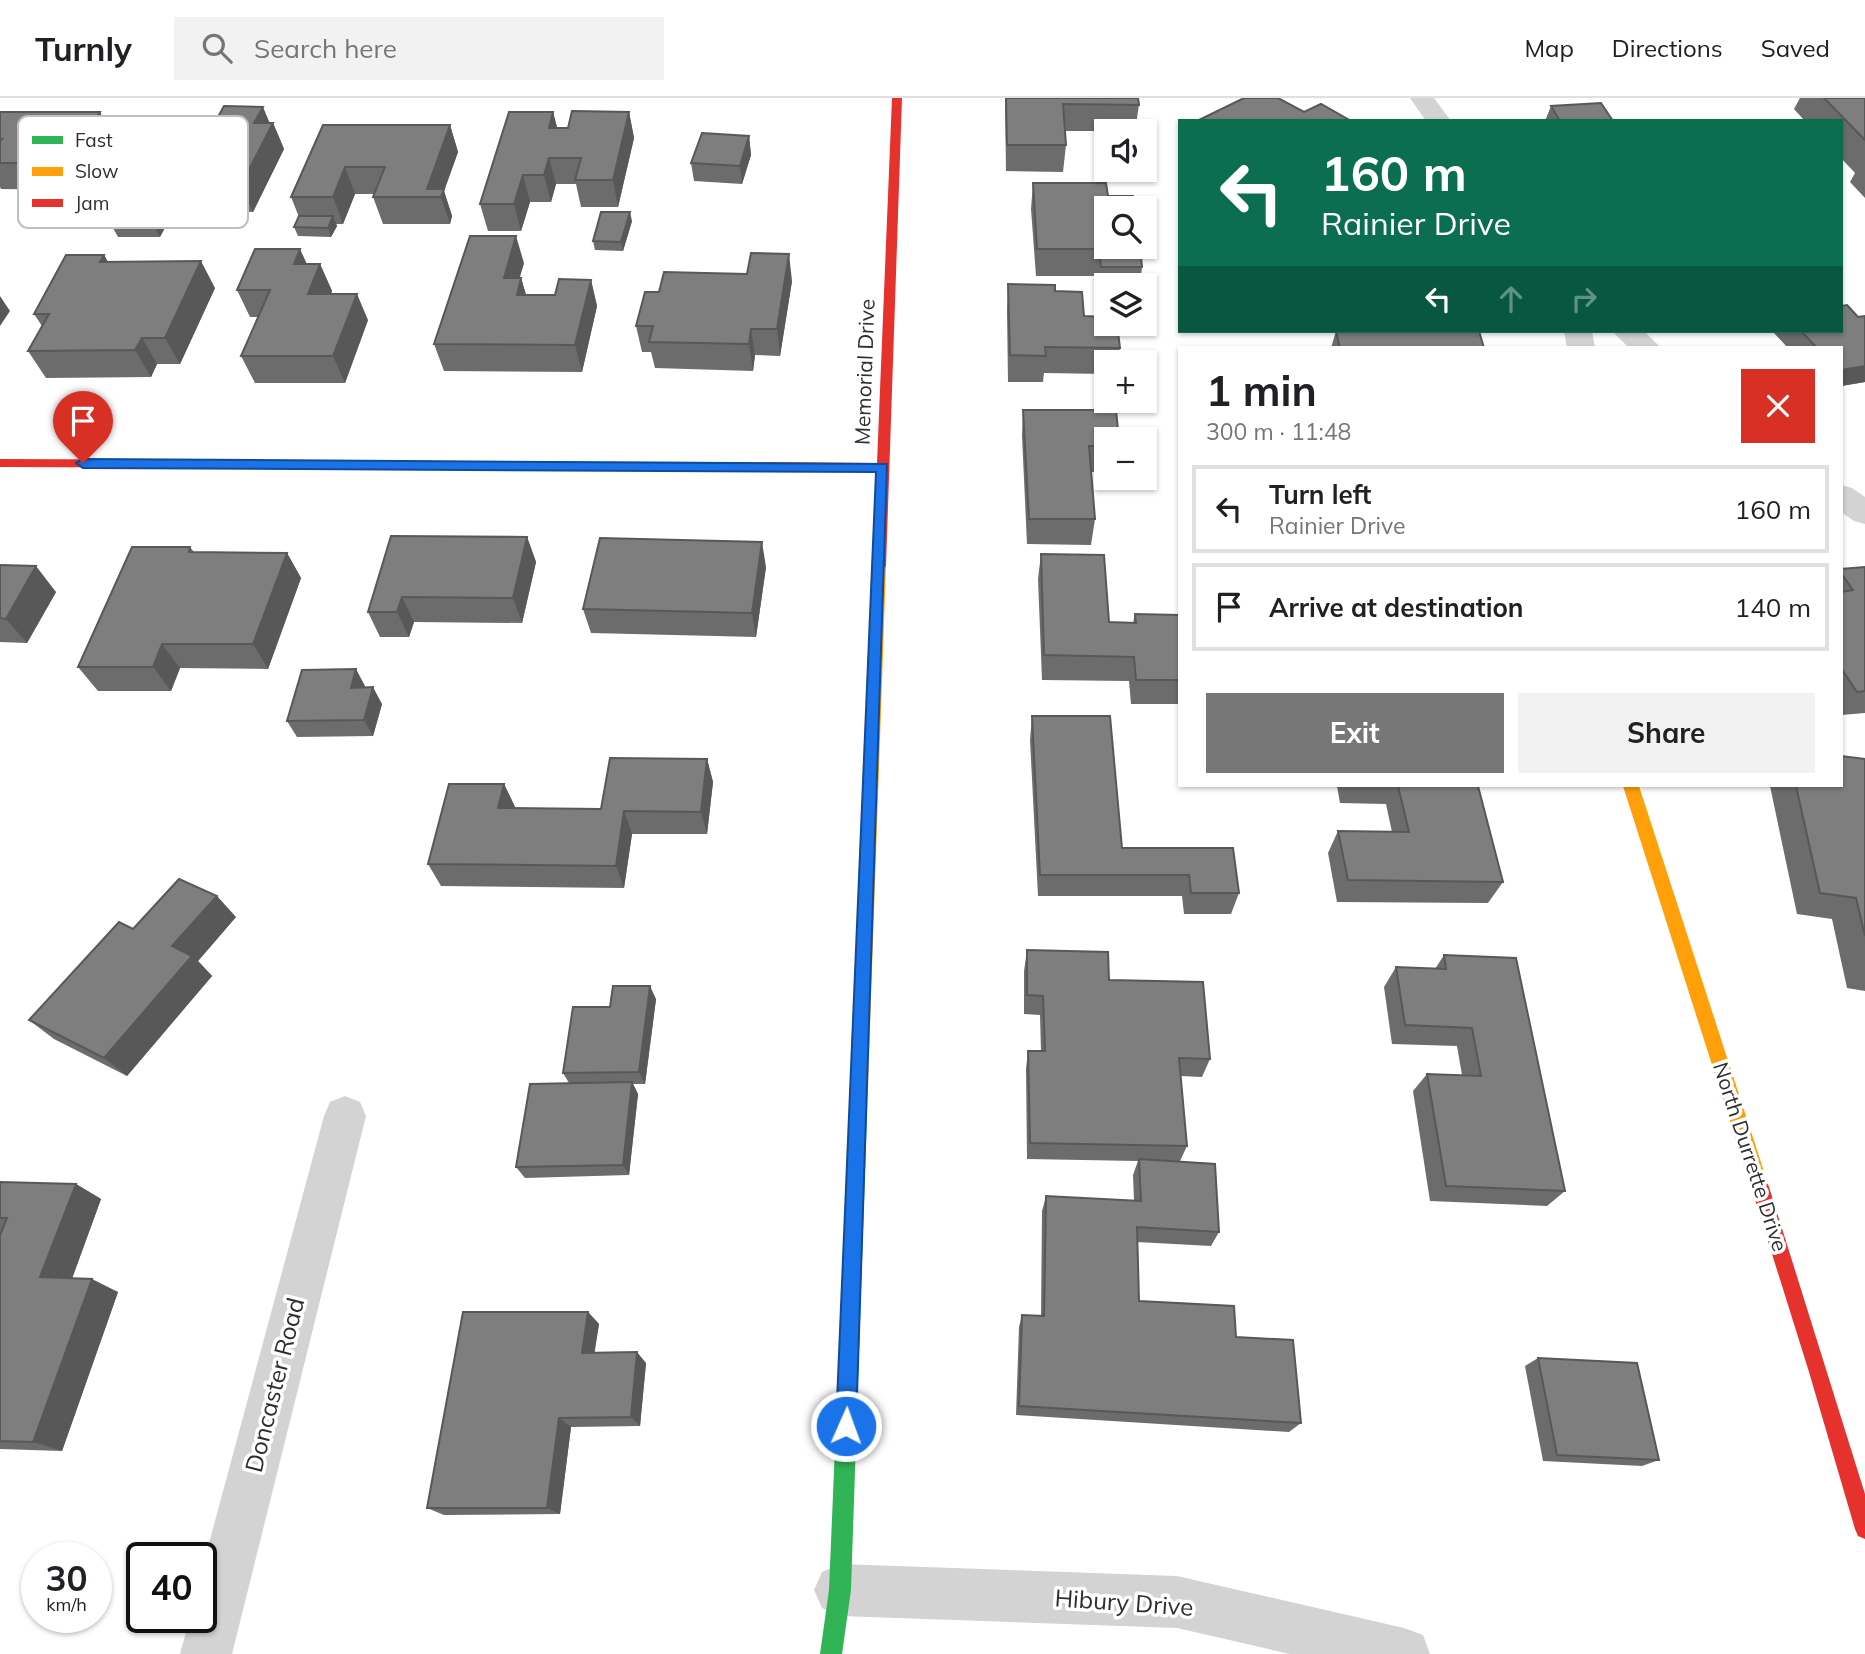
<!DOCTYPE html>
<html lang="en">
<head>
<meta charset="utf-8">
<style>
	:root { --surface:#fff; --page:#f2f2f2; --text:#202124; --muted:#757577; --line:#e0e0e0; --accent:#777 }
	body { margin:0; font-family:Mulish,sans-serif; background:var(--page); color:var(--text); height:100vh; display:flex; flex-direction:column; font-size:26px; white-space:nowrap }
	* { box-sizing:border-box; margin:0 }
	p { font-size:23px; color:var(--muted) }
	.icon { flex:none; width:38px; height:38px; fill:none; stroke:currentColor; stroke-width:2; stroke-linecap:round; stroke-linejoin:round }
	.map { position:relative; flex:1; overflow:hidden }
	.sheet { position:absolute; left:1178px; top:248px; width:665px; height:441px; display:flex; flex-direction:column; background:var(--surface); border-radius:0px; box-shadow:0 2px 5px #0004 }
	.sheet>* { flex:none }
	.top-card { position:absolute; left:1178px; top:21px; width:665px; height:214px; border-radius:0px; box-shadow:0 2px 5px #0004; background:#0b6e4f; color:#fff; overflow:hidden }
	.tools { position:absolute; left:1094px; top:21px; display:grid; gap:14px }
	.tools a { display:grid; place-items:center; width:63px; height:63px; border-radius:0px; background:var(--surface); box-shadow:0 2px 5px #0004; font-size:35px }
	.speed { position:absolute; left:21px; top:1444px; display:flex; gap:14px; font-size:35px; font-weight:700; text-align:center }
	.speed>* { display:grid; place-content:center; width:91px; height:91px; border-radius:50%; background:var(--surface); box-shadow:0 2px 5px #0004; line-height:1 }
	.speed small { font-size:18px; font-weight:400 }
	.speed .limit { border:4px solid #111; border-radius:10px; background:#fff; color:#111 }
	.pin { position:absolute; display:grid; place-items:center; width:60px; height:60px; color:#fff; margin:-72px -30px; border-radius:50% 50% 50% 0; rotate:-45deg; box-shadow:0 0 7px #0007 }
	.pin .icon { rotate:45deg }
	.me { position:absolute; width:77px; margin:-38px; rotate:2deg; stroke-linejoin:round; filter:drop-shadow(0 0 5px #0008) }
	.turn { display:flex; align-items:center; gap:24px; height:147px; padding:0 28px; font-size:32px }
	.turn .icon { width:91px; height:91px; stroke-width:2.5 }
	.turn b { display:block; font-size:49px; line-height:60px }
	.lanes { display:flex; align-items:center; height:66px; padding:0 28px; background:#0003; justify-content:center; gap:35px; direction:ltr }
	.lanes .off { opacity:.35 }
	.round { display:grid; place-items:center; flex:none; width:74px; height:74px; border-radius:0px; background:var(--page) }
	.head { display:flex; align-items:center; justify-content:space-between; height:119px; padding:0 28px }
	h1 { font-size:42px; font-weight:700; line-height:52px }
	.cta { display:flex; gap:14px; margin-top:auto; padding:14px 28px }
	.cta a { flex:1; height:80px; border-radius:0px; background:var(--accent); color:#fff; font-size:28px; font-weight:700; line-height:80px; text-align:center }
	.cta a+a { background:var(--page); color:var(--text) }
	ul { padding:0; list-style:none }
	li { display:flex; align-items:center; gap:21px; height:88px; margin:0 14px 10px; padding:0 14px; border:4px solid var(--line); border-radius:0px }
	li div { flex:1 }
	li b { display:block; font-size:26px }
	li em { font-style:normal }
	header { display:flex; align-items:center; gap:42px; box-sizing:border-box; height:98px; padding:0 35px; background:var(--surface); border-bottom:2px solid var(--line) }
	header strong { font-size:33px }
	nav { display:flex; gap:38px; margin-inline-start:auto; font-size:24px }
	.search { width:490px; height:63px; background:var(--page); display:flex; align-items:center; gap:18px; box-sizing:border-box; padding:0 24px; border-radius:0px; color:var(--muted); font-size:26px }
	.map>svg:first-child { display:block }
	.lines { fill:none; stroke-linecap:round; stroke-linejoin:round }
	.street { fill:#d3d3d3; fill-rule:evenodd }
	.fast { fill:#30b455; fill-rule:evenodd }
	.slow { fill:#ff9f0a; fill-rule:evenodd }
	.jam { fill:#e5322d; fill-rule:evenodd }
	.wall { fill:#6c6c6c }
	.shaded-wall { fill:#585858 }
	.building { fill:#7e7e7e; stroke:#585858; stroke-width:2 }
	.route { fill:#1a73e8; stroke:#114b97; stroke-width:2 }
	.labels { text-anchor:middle; stroke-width:7; stroke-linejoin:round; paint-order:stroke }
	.street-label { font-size:21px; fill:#2e2e2e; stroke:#fff }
	.near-street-label { font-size:24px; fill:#2e2e2e; stroke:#fff }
	.key { fill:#fff; stroke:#c0c0c0; stroke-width:2 }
	.key-label { font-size:19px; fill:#2e2e2e }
</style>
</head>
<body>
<header>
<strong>Turnly</strong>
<div class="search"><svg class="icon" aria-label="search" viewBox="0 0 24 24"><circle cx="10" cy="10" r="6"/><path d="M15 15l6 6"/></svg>Search here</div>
<nav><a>Map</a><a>Directions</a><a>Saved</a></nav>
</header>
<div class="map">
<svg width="1865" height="1556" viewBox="0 0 1865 1556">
	<rect width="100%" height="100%" fill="#fff"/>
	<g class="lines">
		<!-- street -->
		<g class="street">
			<path d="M1410,0H1434L1451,23H1426Z"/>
			<path d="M1564,233H1592L1595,250H1567Z"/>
			<path d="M1612,233H1644L1661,250H1629Z"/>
			<path d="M1841,387L1852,390L1865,399V426L1854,423L1841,414Z"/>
			<path d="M345,998L360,1004L366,1018L232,1556H180L190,1519H201V1475L324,1018L330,1004Z"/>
			<path d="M840,1466L1177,1478L1404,1530L1423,1537L1430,1556H1290L1177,1530L840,1518L822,1510L814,1492L822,1474Z"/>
		</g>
		<!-- fast -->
		<g class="fast">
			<path d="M467,363L747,364L753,368L747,372L467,371L461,367Z"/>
			<path d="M858,1007L864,1009L867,1015L851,1492L842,1556H820L829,1492L849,1015L852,1009Z"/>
		</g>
		<!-- slow -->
		<g class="slow">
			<path d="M879,463L886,468L867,1015L864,1021L858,1023L852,1021L849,1015L872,468Z"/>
			<path d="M1623,688H1639L1769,1089L1766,1095L1760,1098L1754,1095L1751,1089Z"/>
		</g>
		<!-- jam -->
		<g class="jam">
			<path d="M892,0H902L886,468L879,473L872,468L876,373L747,372L741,368L747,364L877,365Z"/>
			<path d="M0,361L467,363L473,367L467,371L0,369Z"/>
			<path d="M1760,1080L1766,1083L1769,1089L1865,1396V1441L1858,1438L1855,1431L1809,1274L1751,1089L1754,1083Z"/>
		</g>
	</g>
	<!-- wall -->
	<g class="wall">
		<path d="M1005,0H1138L1139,7L1135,33H1065L1066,47L1063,74L1006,73Z"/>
		<path d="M1800,0H1865V100L1850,84L1855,75L1841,60V23H1805L1794,11Z"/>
		<path d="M1551,8L1613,23H1545Z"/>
		<path d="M0,14L114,41L82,92L1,91L0,89Z"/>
		<path d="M553,14L557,30H568L629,14L634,40L618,109H581L576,86H556L551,104H530L521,133H488L480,106Z"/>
		<path d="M273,25L284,51L253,114L219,113L215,105H194L186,120H170L160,139H118L103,112L214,26Z"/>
		<path d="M323,27H450L458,54L444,93L452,118L450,126H383L373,99L375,96H355L343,126H336L337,128L331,139L298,138L294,129L299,119L291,99Z"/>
		<path d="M749,38L751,57L742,86L694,83L691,65Z"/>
		<path d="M1033,85L1108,98L1142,169L1140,187H1106V196L1097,195L1096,178H1036L1031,111Z"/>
		<path d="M632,123L623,153L595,152L593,143Z"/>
		<path d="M104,157L108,164L215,190L180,266H157L151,279L46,280L28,253L42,228L34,216Z"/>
		<path d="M524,165L519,180H521L526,197H555L591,182L597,208L582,274L444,273L434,246Z"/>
		<path d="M307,166H320L332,193L331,196L368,222L345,285H255L241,258L258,219H250L237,192Z"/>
		<path d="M792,183L780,258L755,257L753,273L655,270L651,254H642L636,228L659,194Z"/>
		<path d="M1008,186L1055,193L1120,250L1118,264H1106V276L1044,275L1043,284H1008L1007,213Z"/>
		<path d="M1865,218V284L1841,288V250H1788L1774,235L1776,233H1841L1858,219Z"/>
		<path d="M1336,233L1484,250H1331Z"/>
		<path d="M1023,312L1106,341V374H1091L1095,421L1091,447L1027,446L1022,338Z"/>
		<path d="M527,439L536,464L522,525L414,524L409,539H380L368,514Z"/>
		<path d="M190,449L194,454L287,455L301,480L268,571L180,570L171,593H98L78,569Z"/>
		<path d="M1041,456L1109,524L1133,525L1135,516L1180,517V606H1131L1129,583L1042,582L1038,481Z"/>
		<path d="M0,467L56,494L27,545L0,544Z"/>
		<path d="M766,469L756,539L591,535L583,511Z"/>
		<path d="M1865,469V615L1841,617V471Z"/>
		<path d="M365,588V590L382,606L373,638L297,639L287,623Z"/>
		<path d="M1032,618L1122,750L1239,795L1231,816H1184L1182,798H1038L1030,642Z"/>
		<path d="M707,661L713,684L707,736H632L624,790L441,788L428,766L504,686L515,709L514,711H601Z"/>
		<path d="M1865,661V893L1847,890L1832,821L1797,816L1770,688H1841Z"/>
		<path d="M1337,688H1478L1503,784L1488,805L1337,804L1328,755L1338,733L1392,734L1386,706L1340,705Z"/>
		<path d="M236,819L198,863L212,878L127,978L54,941L29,922L133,831Z"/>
		<path d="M1027,852L1109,882L1210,961L1202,979L1181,978L1187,1048L1180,1063L1219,1134L1211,1148L1137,1144L1139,1203L1236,1239L1301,1325L1289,1334L1016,1317L1019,1229L1022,1217L1041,1218L1042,1113L1046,1098L1134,1103L1133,1077L1138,1063L1027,1061L1026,971L1028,953H1041L1040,917L1024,916V873Z"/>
		<path d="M1444,857L1565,1093L1547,1108L1430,1103L1413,993L1427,976L1462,977L1457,948L1392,946L1384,889L1396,869L1435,871Z"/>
		<path d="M656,901L645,986H633L638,996L629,1077L525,1080L516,1069L569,985L563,975L610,909Z"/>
		<path d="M0,1084L76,1086L101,1101L72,1180L118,1194L62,1353L0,1351V1137L1,1134H0Z"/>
		<path d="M588,1214L599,1226L594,1254L646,1265L640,1328L571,1329L560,1416L444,1417L427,1410Z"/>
		<path d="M1538,1260L1659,1362L1642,1368L1543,1363L1525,1268Z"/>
	</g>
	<!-- shaded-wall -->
	<g class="shaded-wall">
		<path d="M263,9L271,28L273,25L284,51L253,114L241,87L254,25Z"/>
		<path d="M100,14L114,41L82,92L67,65Z"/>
		<path d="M553,14L560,40L549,30Z"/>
		<path d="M629,14L634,40L618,109L613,82Z"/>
		<path d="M450,27L458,54L444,93L452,118L450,126L441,99L427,91Z"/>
		<path d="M749,38L751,57L742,86L740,68Z"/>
		<path d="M549,60L556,86L551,104L544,77Z"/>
		<path d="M345,69L355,96L343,126L333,99Z"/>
		<path d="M523,77L530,104L521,133L514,106Z"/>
		<path d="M181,78L194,105L186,120L172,93Z"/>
		<path d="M156,93L170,120L160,139L145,112Z"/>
		<path d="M630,114L632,123L623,153L621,144Z"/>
		<path d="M333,118L337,128L331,139L328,130Z"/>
		<path d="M516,138L524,165L512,207L504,180Z"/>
		<path d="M300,151L312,177L294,166Z"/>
		<path d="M789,156L792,183L780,258L777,231Z"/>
		<path d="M104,157L119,184L100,164Z"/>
		<path d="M201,163L215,190L180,266L165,240Z"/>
		<path d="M320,166L332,193L320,223L308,196Z"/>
		<path d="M521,180L529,207L517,197Z"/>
		<path d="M591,182L597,208L582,274L575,247Z"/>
		<path d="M357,196L368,222L345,285L333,258Z"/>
		<path d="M0,198L10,213L0,228Z"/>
		<path d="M751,231L755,257L753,273L749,246Z"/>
		<path d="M142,240L157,266L151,279L135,252Z"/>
		<path d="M1865,268V284L1841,288V272Z"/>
		<path d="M527,439L536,464L522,525L513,500Z"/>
		<path d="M762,444L766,469L756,539L752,515Z"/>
		<path d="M287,455L301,480L268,571L253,546Z"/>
		<path d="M36,468L56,494L27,545L6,521Z"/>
		<path d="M402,499L414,524L409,539L397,514Z"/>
		<path d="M162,546L180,570L171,593L153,569Z"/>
		<path d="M356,571L365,588L360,607L351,590Z"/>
		<path d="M373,589L382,606L373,638L364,622Z"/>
		<path d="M707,661L713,684L707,736L701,714Z"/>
		<path d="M504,686L515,709L509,733L498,710Z"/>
		<path d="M624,713L632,736L624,790L616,768Z"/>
		<path d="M217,798L236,819L198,863L212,878L127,978L104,960L172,848Z"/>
		<path d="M650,888L656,901L645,986L639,974Z"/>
		<path d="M632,984L638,996L629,1077L623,1067Z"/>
		<path d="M76,1086L101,1101L68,1192L40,1179Z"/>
		<path d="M92,1181L118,1194L62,1353L33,1344Z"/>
		<path d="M588,1214L599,1226L593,1265L582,1255Z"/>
		<path d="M637,1254L646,1265L640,1328L631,1319Z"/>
		<path d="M559,1320L571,1329L560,1416L547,1410Z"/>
	</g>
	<!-- building -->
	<g class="building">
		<path d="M1006,0H1138L1139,7L1063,6L1066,47H1007Z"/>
		<path d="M1244,0H1278L1304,14L1321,6L1351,23H1197Z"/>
		<path d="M1824,0H1865V42Z"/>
		<path d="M1601,5L1613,23H1560L1551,8Z"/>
		<path d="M224,8L263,9L254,25H273L241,87H206L211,78H181L172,93H156L145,112H103L154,26H214Z"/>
		<path d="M572,13L629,14L613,82H575L581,60H549L544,77H523L514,106H480L509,14H553L549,30H568Z"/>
		<path d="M0,14H100L67,65H0V43L2,41H0Z"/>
		<path d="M323,27H450L427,91H444L441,99H373L385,69H345L333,99H291Z"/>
		<path d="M702,35L749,38L740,68L691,65Z"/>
		<path d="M1033,85H1106L1108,98H1133L1135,110H1106V149H1140L1142,169H1101L1099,151H1037Z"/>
		<path d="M601,114H630L621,144L593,143Z"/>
		<path d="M299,118H333L328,130L294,129Z"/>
		<path d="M470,138H516L504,180H521L517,197H555L559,181L591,182L575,247L434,246Z"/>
		<path d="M255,151H300L294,166H320L308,196H357L333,258H241L270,192H237Z"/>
		<path d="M751,155L789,156L777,231H751L749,246L649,244L653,228H636L645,194H659L664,174L747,176Z"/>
		<path d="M66,157H104L100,164L201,163L165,240H142L135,252L28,253L49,216H34Z"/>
		<path d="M1008,186L1055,187V193L1082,194L1084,218L1106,219V226H1117L1120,250L1045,249L1046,258L1010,257Z"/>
		<path d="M1847,207L1858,219L1865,218V268L1841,272V250H1817L1801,233H1841V208Z"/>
		<path d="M1336,233H1479L1484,250H1340Z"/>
		<path d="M1023,312H1116L1119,341H1106V348H1089L1095,421H1029Z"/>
		<path d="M391,438L527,439L513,500L402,499L397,514H368Z"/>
		<path d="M600,440L762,444L752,515L583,511Z"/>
		<path d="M132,449H190L189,454L287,455L253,546H162L153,569H78Z"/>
		<path d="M1041,456L1104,457L1109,524L1136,525L1135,516L1180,517V582H1136L1134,559L1044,557Z"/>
		<path d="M0,467L36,468L6,521L0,520Z"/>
		<path d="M1865,469V593L1857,594L1841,570V494L1853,492L1841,475V471Z"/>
		<path d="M356,571L351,590L373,589L364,622L287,623L302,572Z"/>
		<path d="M1032,618H1110L1122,750H1233L1239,795H1191L1189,777H1040Z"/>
		<path d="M1841,658L1865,661V838L1856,800L1820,795L1796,688H1841Z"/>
		<path d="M610,660L707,661L701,714L624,713L616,768L428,766L449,686H504L498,710L601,711Z"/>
		<path d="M1398,688H1478L1503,784L1348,782L1338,733L1409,734Z"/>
		<path d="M179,781L217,798L172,848L192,858L104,960L29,922L119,824L133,831Z"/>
		<path d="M1027,852L1108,854L1109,882L1203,884L1210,961L1179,960L1187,1048L1030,1045L1028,953H1045L1043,898L1027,897Z"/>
		<path d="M1444,857L1516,860L1565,1093L1446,1088L1427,976L1481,978L1472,930L1405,927L1396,869L1446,871Z"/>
		<path d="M613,888H650L639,974L563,975L573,909H610Z"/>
		<path d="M632,984L623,1067L516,1069L530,986Z"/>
		<path d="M1139,1061L1215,1066L1219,1134L1137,1129L1139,1203L1234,1208L1236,1239L1293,1242L1301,1325L1019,1308L1022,1217L1044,1218L1046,1098L1141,1103Z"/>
		<path d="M0,1084L76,1086L40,1179L92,1181L33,1344L0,1343V1137L7,1120H0Z"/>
		<path d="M463,1214H588L582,1255L637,1254L631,1319L559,1320L547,1410H427Z"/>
		<path d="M1538,1260L1637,1265L1659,1362L1557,1357Z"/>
	</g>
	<!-- route -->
	<path class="route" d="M83,361L887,366L856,1328L853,1335L846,1338L839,1335L836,1328L876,374L83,370L76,365Z"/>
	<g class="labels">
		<!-- street labels -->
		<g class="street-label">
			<text transform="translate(865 274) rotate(-88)" y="7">Memorial Drive</text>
			<text transform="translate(1750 1059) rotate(72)" y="7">North Durrette Drive</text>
		</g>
		<!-- near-street labels -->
		<g class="near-street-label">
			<text transform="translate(275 1287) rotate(-76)" y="8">Doncaster Road</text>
			<text transform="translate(1124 1505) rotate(4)" y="8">Hibury Drive</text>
		</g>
	</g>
	<!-- legend -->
	<rect x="18" y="18" width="230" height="112" rx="10" class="key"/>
	<rect x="32" y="38" width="31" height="8" fill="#30b455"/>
	<rect x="32" y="69" width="31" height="9" fill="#ff9f0a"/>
	<rect x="32" y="101" width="31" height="8" fill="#e5322d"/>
	<g class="key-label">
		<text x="75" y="49">Fast</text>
		<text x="75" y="80">Slow</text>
		<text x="75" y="112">Jam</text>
	</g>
</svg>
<div class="tools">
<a><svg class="icon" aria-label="sound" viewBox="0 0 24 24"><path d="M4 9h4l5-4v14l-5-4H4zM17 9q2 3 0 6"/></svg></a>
<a><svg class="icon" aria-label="search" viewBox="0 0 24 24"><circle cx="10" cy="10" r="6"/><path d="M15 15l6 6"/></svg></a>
<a><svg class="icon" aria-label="layers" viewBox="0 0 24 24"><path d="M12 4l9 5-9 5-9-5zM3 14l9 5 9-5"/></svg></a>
<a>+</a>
<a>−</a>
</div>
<div class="speed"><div>30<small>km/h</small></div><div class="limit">40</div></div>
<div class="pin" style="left:83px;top:365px;background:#d93025"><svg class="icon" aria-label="arrive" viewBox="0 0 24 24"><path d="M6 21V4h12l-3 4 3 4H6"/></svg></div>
<svg class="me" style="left:846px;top:1328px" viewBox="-20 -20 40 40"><circle r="17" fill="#1a73e8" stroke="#fff" stroke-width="3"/><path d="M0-11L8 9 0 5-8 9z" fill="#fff"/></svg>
<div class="top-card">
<div class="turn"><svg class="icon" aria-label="left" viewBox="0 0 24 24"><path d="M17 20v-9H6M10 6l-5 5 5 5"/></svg><div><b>160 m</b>Rainier Drive</div></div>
<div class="lanes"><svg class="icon" aria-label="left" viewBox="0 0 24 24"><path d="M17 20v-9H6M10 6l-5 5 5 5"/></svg><svg class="icon off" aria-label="ahead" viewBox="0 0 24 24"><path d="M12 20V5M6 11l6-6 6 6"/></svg><svg class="icon off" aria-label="right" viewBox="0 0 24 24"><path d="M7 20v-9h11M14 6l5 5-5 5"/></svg></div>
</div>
<section class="sheet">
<div class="head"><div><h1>1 min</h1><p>300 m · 11:48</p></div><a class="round" style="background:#d93025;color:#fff"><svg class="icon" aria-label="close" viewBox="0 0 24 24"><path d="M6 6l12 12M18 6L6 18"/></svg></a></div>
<ul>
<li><svg class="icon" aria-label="left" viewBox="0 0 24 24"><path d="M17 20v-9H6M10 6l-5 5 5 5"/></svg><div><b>Turn left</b><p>Rainier Drive</p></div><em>160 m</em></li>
<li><svg class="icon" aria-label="arrive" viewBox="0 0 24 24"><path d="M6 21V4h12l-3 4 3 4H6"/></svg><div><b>Arrive at destination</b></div><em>140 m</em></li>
</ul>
<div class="cta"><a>Exit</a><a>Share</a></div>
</section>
</div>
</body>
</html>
